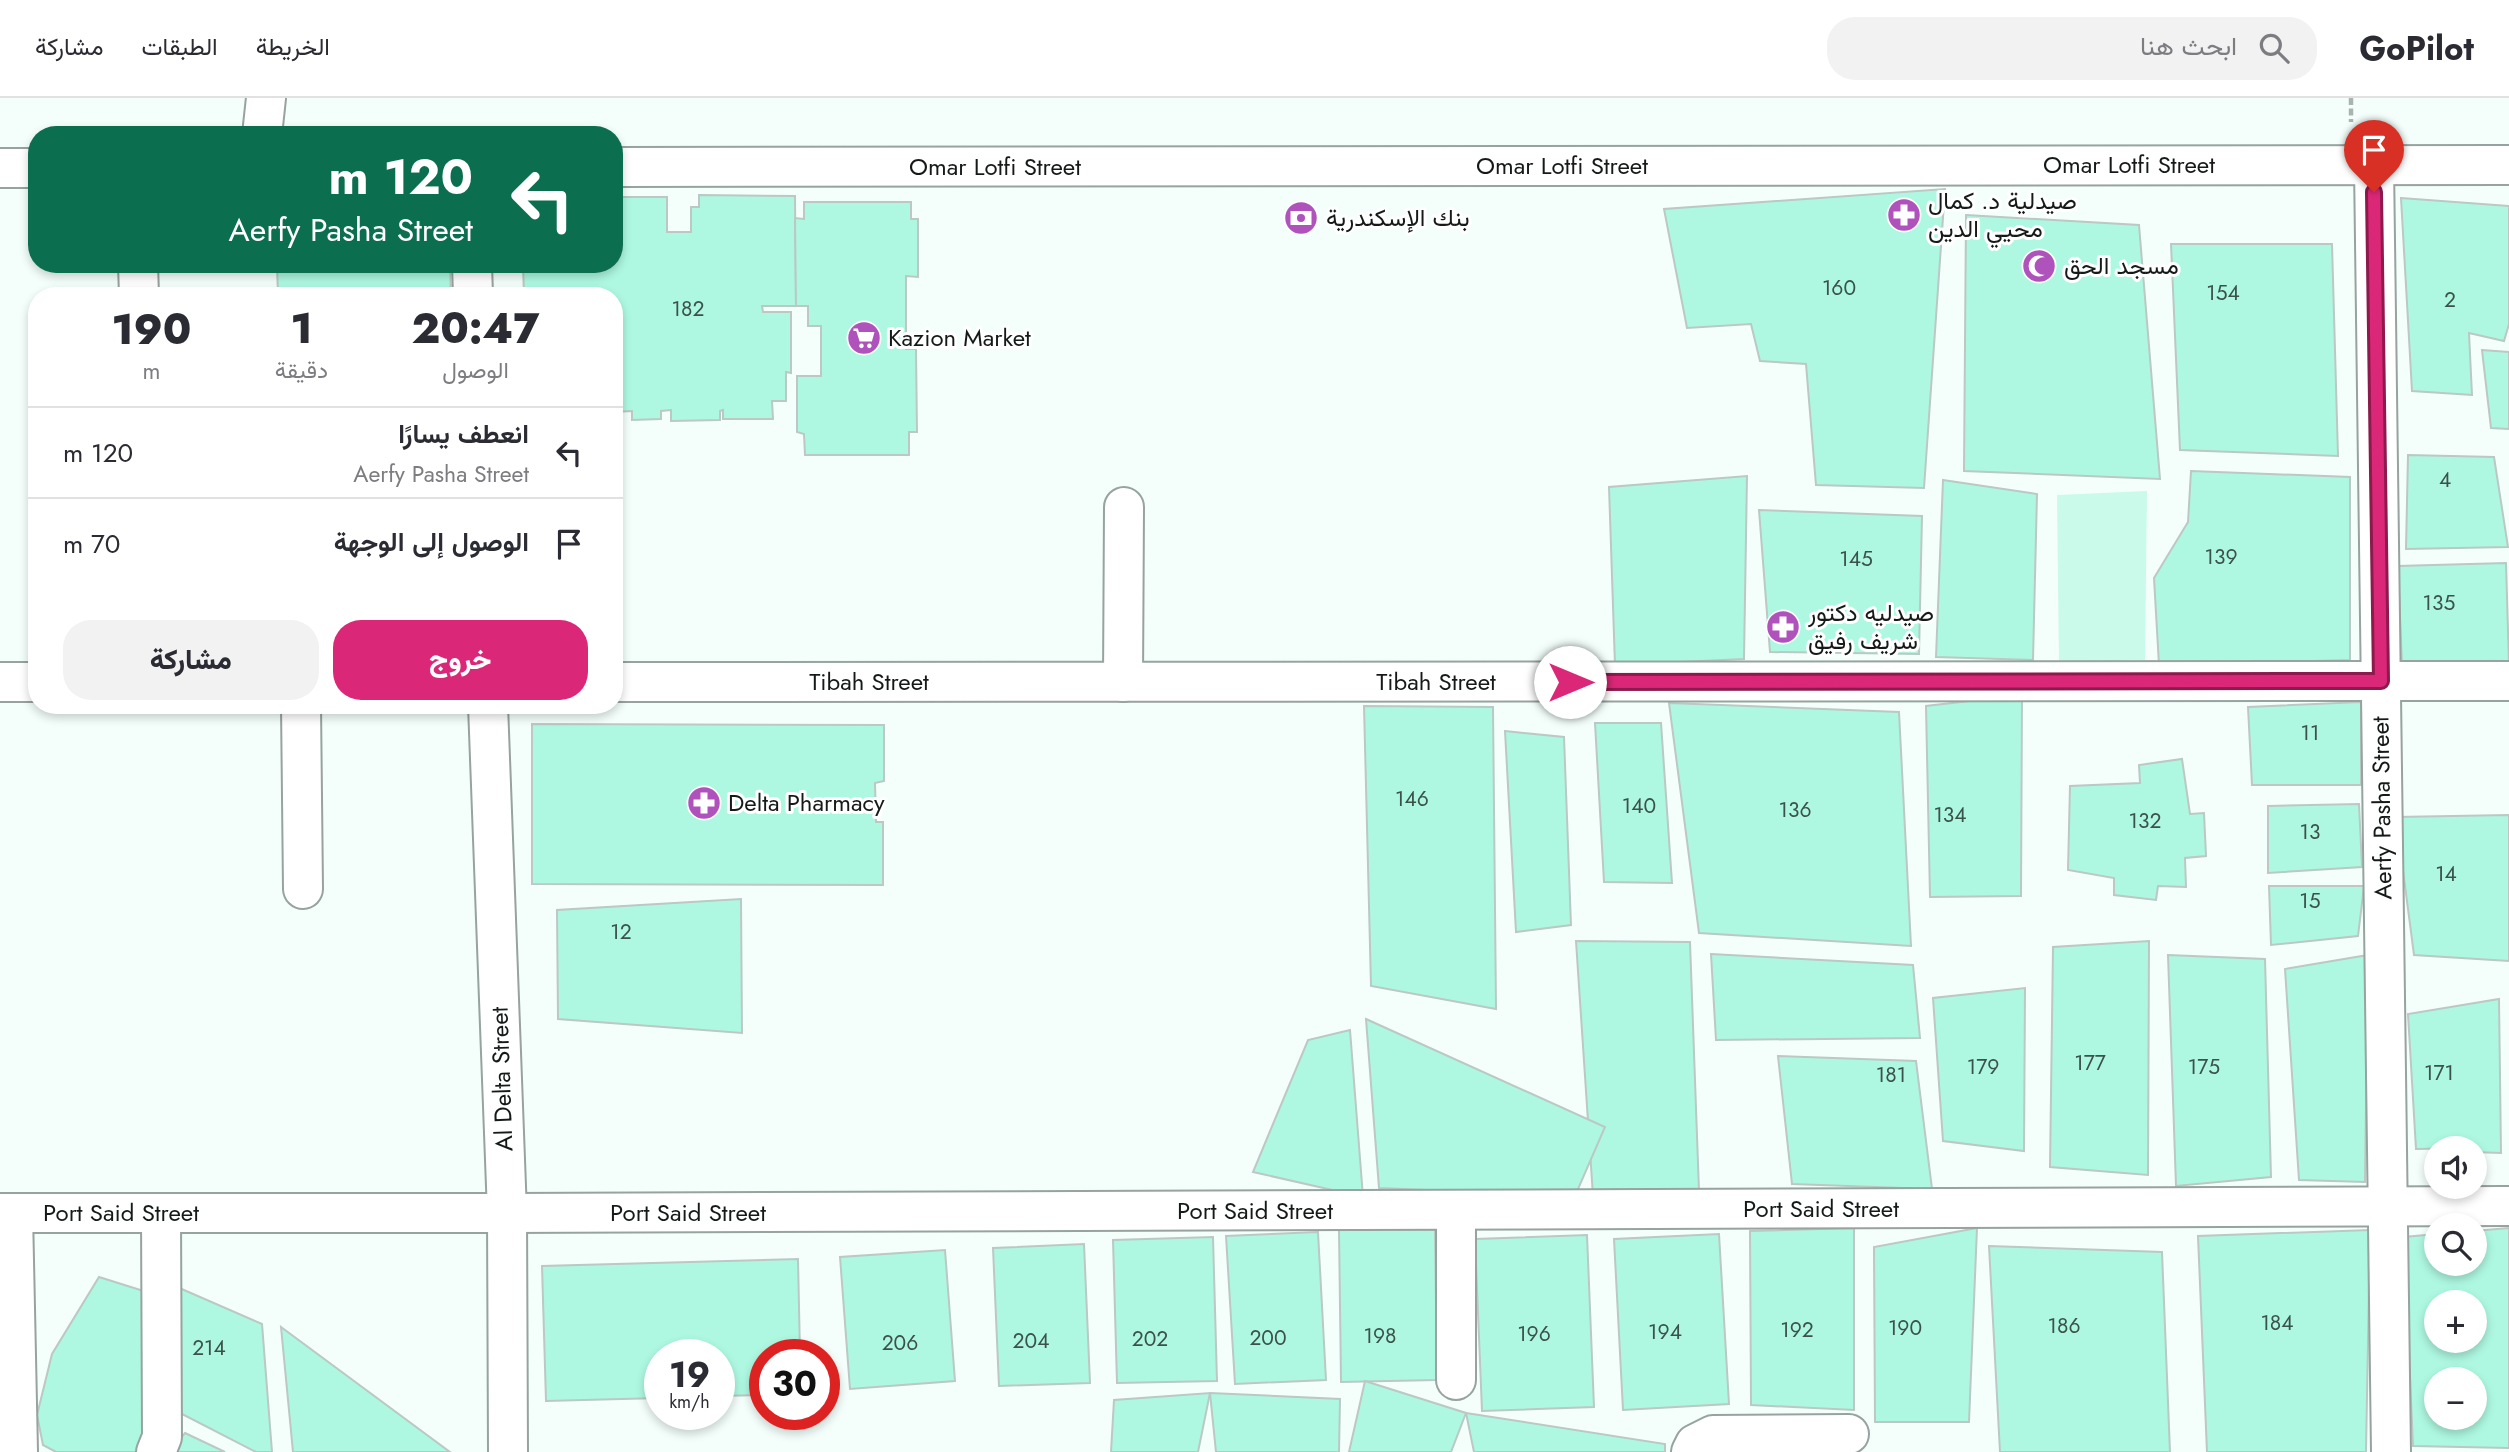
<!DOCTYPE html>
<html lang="ar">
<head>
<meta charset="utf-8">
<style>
	:root { --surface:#fff; --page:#f2f2f3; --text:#2b2b33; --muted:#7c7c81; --line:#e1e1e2; --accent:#db2777 }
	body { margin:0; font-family:Jost,Vazirmatn,sans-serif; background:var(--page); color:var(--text); direction:rtl; height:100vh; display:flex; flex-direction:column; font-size:26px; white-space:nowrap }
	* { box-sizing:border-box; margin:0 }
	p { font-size:23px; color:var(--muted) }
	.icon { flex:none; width:38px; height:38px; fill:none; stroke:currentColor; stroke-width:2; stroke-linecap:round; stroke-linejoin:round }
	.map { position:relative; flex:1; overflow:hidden; direction:ltr }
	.sheet { position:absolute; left:28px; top:189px; width:595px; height:427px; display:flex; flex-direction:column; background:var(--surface); border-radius:28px; box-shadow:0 4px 10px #0003; direction:rtl }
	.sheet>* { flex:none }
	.guide { position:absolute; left:28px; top:28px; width:595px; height:147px; border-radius:28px; box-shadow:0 4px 10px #0003; direction:rtl; background:#0b6e4f; color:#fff; overflow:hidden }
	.fabs { position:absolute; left:2424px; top:1038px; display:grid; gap:14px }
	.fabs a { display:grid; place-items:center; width:63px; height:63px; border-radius:50%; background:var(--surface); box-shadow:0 4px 10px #0003; font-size:35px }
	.speed { position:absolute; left:644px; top:1241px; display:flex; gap:14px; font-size:35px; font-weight:700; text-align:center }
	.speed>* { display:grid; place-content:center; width:91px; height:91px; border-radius:50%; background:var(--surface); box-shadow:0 4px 10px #0003; line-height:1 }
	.speed small { font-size:18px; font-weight:400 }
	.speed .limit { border:10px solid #d22; background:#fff; color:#111 }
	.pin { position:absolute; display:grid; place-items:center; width:60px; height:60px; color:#fff; margin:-72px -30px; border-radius:50% 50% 50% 0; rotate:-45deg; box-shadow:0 0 7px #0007 }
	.pin .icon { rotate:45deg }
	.me { position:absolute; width:77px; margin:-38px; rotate:90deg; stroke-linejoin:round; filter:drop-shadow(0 0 5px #0008) }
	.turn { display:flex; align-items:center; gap:24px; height:147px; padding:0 35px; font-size:32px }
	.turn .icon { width:91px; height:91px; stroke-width:2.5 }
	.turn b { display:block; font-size:49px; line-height:60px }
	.eta { display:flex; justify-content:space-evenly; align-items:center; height:119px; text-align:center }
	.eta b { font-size:42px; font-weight:800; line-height:49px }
	.action { display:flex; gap:14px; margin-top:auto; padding:14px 35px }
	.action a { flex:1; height:80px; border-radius:28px; background:var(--accent); color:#fff; font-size:28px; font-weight:800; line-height:80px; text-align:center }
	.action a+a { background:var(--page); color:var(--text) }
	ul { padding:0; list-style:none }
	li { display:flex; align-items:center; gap:21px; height:91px; padding:0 35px; border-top:2px solid var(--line) }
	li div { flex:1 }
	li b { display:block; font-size:26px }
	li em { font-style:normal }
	header { display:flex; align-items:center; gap:42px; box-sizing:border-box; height:98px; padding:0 35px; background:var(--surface); border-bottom:2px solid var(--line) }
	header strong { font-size:33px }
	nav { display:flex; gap:38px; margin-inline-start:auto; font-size:24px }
	.search { width:490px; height:63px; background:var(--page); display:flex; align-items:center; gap:18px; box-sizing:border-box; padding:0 24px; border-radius:28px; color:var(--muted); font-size:26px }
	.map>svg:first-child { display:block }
	.green { fill:#cafaea }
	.building { fill:#aef8e1; stroke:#bbc8c4; stroke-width:2; fill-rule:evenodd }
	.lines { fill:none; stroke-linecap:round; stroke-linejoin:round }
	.minor-casing { stroke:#96a39e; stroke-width:42 }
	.major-casing { stroke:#96a39e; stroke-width:42 }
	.path { stroke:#aab3b0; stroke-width:4.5; stroke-dasharray:7 3.5; stroke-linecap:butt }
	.minor { stroke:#fff; stroke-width:38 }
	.major { stroke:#fff; stroke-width:38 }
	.route-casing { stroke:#8e194d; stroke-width:18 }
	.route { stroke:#db2777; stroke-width:12 }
	.labels { text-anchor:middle; stroke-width:6; stroke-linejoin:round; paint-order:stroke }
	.number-label { font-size:21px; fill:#3b524a }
	.street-label { font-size:24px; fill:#151a18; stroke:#fff }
	.poi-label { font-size:24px; fill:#151a18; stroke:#fff; text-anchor:start }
</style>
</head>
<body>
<header>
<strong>GoPilot</strong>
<div class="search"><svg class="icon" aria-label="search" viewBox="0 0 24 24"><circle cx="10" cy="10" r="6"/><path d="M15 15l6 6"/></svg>ابحث هنا</div>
<nav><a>الخريطة</a><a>الطبقات</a><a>مشاركة</a></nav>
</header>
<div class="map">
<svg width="2509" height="1354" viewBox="0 0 2509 1354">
	<rect width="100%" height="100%" fill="#f4fffb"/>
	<!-- green -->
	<path class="green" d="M2147,393L2145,562L2059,567L2057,397Z"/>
	<!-- building -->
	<g class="building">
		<path d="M1945,91L1924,390L1816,387L1806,266L1760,263L1751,226L1687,230L1664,111Z"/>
		<path d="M699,97L795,98L796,208H762L763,214H791V275L786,274V303H772L773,321H723V312L720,313V322L671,323V312L661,313V321L632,322V313L614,314V198H524L523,166H614V99H667V134H691V109H699Z"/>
		<path d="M2401,100L2509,108V226L2504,243L2469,235L2472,297L2412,293Z"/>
		<path d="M804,104H911V121H918V179L906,178V251H916L917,334H909V357H805L804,336L797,334V278H821V228H808V208H796L795,120L804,121Z"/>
		<path d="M1966,117L2139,127L2160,381L1964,373Z"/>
		<path d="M2171,146H2332L2338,358L2180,352Z"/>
		<path d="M277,166H450L451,198H278Z"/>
		<path d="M2482,252L2509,254V331L2491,330Z"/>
		<path d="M2408,357L2494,359L2508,449L2406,451Z"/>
		<path d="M2191,373L2350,379V562L2159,567L2154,480L2188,424Z"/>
		<path d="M1747,378L1744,561L1615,567L1609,389Z"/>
		<path d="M1943,382L2037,396L2033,562L1936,559Z"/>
		<path d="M1759,412L1922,418L1919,556L1770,554Z"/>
		<path d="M2506,465L2509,567L2402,568L2398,468Z"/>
		<path d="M2022,597L2021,798L1930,799L1926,608Z"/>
		<path d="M2361,604V687H2252L2248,609Z"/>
		<path d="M1669,605L1899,614L1911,848L1699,835Z"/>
		<path d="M1364,608L1493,609L1496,911L1371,888Z"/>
		<path d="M1595,625H1661L1672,785L1604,784Z"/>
		<path d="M532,626L884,627V683L875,685L876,724H883V787L532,786Z"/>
		<path d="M1505,633L1564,639L1571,827L1516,834Z"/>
		<path d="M2182,661L2190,716L2204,715L2206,758L2185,760L2186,789L2158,788L2156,802L2114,797V780L2068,772L2070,688L2140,685L2139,667Z"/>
		<path d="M2359,706L2362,769L2268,775V708Z"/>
		<path d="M2509,717V863L2414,857L2396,719Z"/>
		<path d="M2269,788H2364L2358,838L2271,847Z"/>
		<path d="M741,801L742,935L558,921L557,812Z"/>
		<path d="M1576,843L1690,844L1699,1093L1593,1098Z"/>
		<path d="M2149,843L2148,1077L2050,1069L2053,849Z"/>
		<path d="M1711,856L1913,867L1920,940L1716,942Z"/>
		<path d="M2168,857L2265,861L2271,1079L2176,1088Z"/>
		<path d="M2368,857L2365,1084L2299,1082L2285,871Z"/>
		<path d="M2025,890L2024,1053L1943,1043L1933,900Z"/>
		<path d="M2499,901L2501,1055L2474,1054V1050L2416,1051L2408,916Z"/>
		<path d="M1366,921L1605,1029L1575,1098L1379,1090Z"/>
		<path d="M1350,932L1363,1099L1253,1074L1308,942Z"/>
		<path d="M1778,958L1916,963L1932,1091L1792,1086Z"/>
		<path d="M1854,1130V1312L1751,1307L1750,1133Z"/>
		<path d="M1977,1130L1969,1324H1875L1874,1149Z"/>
		<path d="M2509,1130V1350L2413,1348L2404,1139L2436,1136V1166H2474V1133ZM2436,1204H2474V1242H2436ZM2436,1281H2474V1320H2436Z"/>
		<path d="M1435,1131L1437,1282L1341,1284L1339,1132Z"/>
		<path d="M2370,1132L2366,1354H2207L2198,1138Z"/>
		<path d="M1318,1134L1326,1282L1235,1286L1226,1138Z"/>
		<path d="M1719,1136L1729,1306L1623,1312L1614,1141Z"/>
		<path d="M1587,1137L1594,1309L1482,1313L1475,1141Z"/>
		<path d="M1213,1139L1217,1283L1117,1285L1113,1142Z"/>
		<path d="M1084,1146L1090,1285L999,1288L993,1150Z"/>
		<path d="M1989,1148L2162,1154L2170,1354H2000Z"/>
		<path d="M945,1152L955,1283L850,1291L840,1159Z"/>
		<path d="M798,1161L800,1256H765V1297L719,1298V1256H660V1300L546,1303L542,1168Z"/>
		<path d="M145,1175L262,1226L272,1354H256L182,1316Z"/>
		<path d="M99,1179L150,1195V1314L139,1354H56L43,1347L37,1317L52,1256Z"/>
		<path d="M281,1229L450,1354H293Z"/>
		<path d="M1365,1283L1466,1315L1451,1354H1349Z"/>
		<path d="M1210,1295L1340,1301L1339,1354H1216Z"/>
		<path d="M1210,1295L1198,1354H1111L1114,1302Z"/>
		<path d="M1466,1315L1665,1346V1354H1474Z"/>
		<path d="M185,1335L225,1354H169Z"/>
	</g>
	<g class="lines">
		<!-- minor casing -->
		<g class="minor-casing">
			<g id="minor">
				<path d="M262,37L266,0"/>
				<path d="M2374,67L2391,1354"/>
				<path d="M614,69L2509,67"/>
				<path d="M0,70H37"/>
				<path d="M138,166L139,198"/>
				<path d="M472,166L473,198"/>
				<path d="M0,584H37"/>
				<path d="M614,584L2509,583"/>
				<path d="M1123,584L1124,409"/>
				<path d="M301,607L303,791"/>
				<path d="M488,607L507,1115L508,1354"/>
				<path d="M13,1115L18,1354"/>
				<path d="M1456,1282V1112"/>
				<path d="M156,1354L162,1339L161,1116"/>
				<path d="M1691,1354L1695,1346L1713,1337L1849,1336"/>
			</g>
		</g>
		<!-- major casing -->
		<g class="major-casing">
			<path id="major" d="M0,1115H507L2509,1108"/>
		</g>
		<!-- path -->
		<path class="path" d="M2351,0V24"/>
		<!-- minor -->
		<use href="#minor" class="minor"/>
		<!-- major -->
		<use href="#major" class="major"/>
	</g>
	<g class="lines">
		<!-- route casing -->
		<g class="route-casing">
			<path id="route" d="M1570,584L2381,583L2374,94"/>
		</g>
		<!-- route -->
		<use href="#route" class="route"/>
	</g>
	<!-- icons -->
	<defs>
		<g id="pharmacy-disc" transform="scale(1.75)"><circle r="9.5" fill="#b052bc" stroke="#fff"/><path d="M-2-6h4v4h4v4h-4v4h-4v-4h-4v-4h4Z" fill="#fff"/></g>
		<g id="bank-disc" transform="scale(1.75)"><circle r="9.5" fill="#b052bc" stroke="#fff"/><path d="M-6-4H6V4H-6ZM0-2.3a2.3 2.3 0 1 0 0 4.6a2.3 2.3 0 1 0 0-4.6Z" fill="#fff"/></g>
		<g id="mosque-disc" transform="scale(1.75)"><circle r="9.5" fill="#b052bc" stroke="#fff"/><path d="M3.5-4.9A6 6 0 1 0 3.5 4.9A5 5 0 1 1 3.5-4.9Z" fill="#fff"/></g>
		<g id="supermarket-disc" transform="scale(1.75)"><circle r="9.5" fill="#b052bc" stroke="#fff"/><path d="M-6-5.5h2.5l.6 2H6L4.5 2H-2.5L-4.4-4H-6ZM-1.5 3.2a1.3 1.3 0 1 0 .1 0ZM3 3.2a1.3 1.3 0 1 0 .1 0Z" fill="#fff"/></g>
	</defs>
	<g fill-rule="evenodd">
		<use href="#pharmacy-disc" x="1904" y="117"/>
		<use href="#bank-disc" x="1301" y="120"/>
		<use href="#mosque-disc" x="2039" y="168"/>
		<use href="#supermarket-disc" x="864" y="240"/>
		<use href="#pharmacy-disc" x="1783" y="529"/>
		<use href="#pharmacy-disc" x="704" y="705"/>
	</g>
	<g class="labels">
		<!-- number labels -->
		<g class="number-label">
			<text x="1839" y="197">160</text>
			<text x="2223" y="202">154</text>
			<text x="2450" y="209">2</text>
			<text x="688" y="218">182</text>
			<text x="2445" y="389">4</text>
			<text x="2221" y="466">139</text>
			<text x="1856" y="468">145</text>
			<text x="2439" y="512">135</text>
			<text x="2310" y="642">11</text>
			<text x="1412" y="708">146</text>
			<text x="1639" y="715">140</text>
			<text x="1795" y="719">136</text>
			<text x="1950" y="724">134</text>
			<text x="2145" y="730">132</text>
			<text x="2310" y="741">13</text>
			<text x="2446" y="783">14</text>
			<text x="2310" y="810">15</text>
			<text x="621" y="841">12</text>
			<text x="2090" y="972">177</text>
			<text x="1983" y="976">179</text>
			<text x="2204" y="976">175</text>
			<text x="2439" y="982">171</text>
			<text x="1891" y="984">181</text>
			<text x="2277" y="1232">184</text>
			<text x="2064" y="1235">186</text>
			<text x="1905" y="1237">190</text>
			<text x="1797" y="1239">192</text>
			<text x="1665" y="1241">194</text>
			<text x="1534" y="1243">196</text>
			<text x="1380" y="1245">198</text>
			<text x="1268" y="1247">200</text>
			<text x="1150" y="1248">202</text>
			<text x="1031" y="1250">204</text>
			<text x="900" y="1252">206</text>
			<text x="209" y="1257">214</text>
		</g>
		<!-- street labels -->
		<g class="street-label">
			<text x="2129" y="75">Omar Lotfi Street</text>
			<text x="1562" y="76">Omar Lotfi Street</text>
			<text x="995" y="77">Omar Lotfi Street</text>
			<text x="869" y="592">Tibah Street</text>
			<text x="1436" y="592">Tibah Street</text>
			<text transform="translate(2382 710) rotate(-91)" y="8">Aerfy Pasha Street</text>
			<text transform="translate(502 981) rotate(-92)" y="8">Al Delta Street</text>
			<text x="1821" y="1119">Port Said Street</text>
			<text x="1255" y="1121">Port Said Street</text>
			<text x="121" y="1123">Port Said Street</text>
			<text x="688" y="1123">Port Said Street</text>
		</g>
		<!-- poi labels -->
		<g class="poi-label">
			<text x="1928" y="111">صيدلية د. كمال<tspan x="1928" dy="28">محيي الدين</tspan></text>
			<text x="1326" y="128">بنك الإسكندرية</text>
			<text x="2064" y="176">مسجد الحق</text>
			<text x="888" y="248">Kazion Market</text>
			<text x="1808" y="523">صيدليه دكتور<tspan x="1808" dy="28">شريف رفيق</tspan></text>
			<text x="728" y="713">Delta Pharmacy</text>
		</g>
	</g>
</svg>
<div class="fabs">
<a><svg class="icon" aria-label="sound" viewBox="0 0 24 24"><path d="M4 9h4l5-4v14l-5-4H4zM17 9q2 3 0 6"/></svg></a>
<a><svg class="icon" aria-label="search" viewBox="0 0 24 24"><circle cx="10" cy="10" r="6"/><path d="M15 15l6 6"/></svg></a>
<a>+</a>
<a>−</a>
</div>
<div class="speed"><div>19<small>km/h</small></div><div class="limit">30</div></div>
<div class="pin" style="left:2374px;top:94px;background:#d93025"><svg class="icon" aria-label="arrive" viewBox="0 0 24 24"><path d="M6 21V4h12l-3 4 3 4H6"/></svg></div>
<svg class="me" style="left:1570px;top:584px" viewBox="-20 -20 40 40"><circle r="19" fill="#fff"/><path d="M0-13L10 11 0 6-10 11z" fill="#db2777"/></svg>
<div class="guide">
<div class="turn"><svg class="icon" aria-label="left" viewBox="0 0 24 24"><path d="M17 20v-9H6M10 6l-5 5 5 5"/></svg><div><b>120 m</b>Aerfy Pasha Street</div></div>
</div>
<section class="sheet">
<div class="eta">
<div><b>20:47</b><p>الوصول</p></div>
<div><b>1</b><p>دقيقة</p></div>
<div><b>190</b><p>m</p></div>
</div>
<ul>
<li><svg class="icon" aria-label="left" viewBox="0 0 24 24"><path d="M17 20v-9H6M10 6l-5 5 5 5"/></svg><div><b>انعطف يسارًا</b><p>Aerfy Pasha Street</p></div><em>120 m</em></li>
<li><svg class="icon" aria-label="arrive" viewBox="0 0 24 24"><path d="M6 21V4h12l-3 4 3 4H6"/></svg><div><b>الوصول إلى الوجهة</b></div><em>70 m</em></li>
</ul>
<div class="action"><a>خروج</a><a>مشاركة</a></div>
</section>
</div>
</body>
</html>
